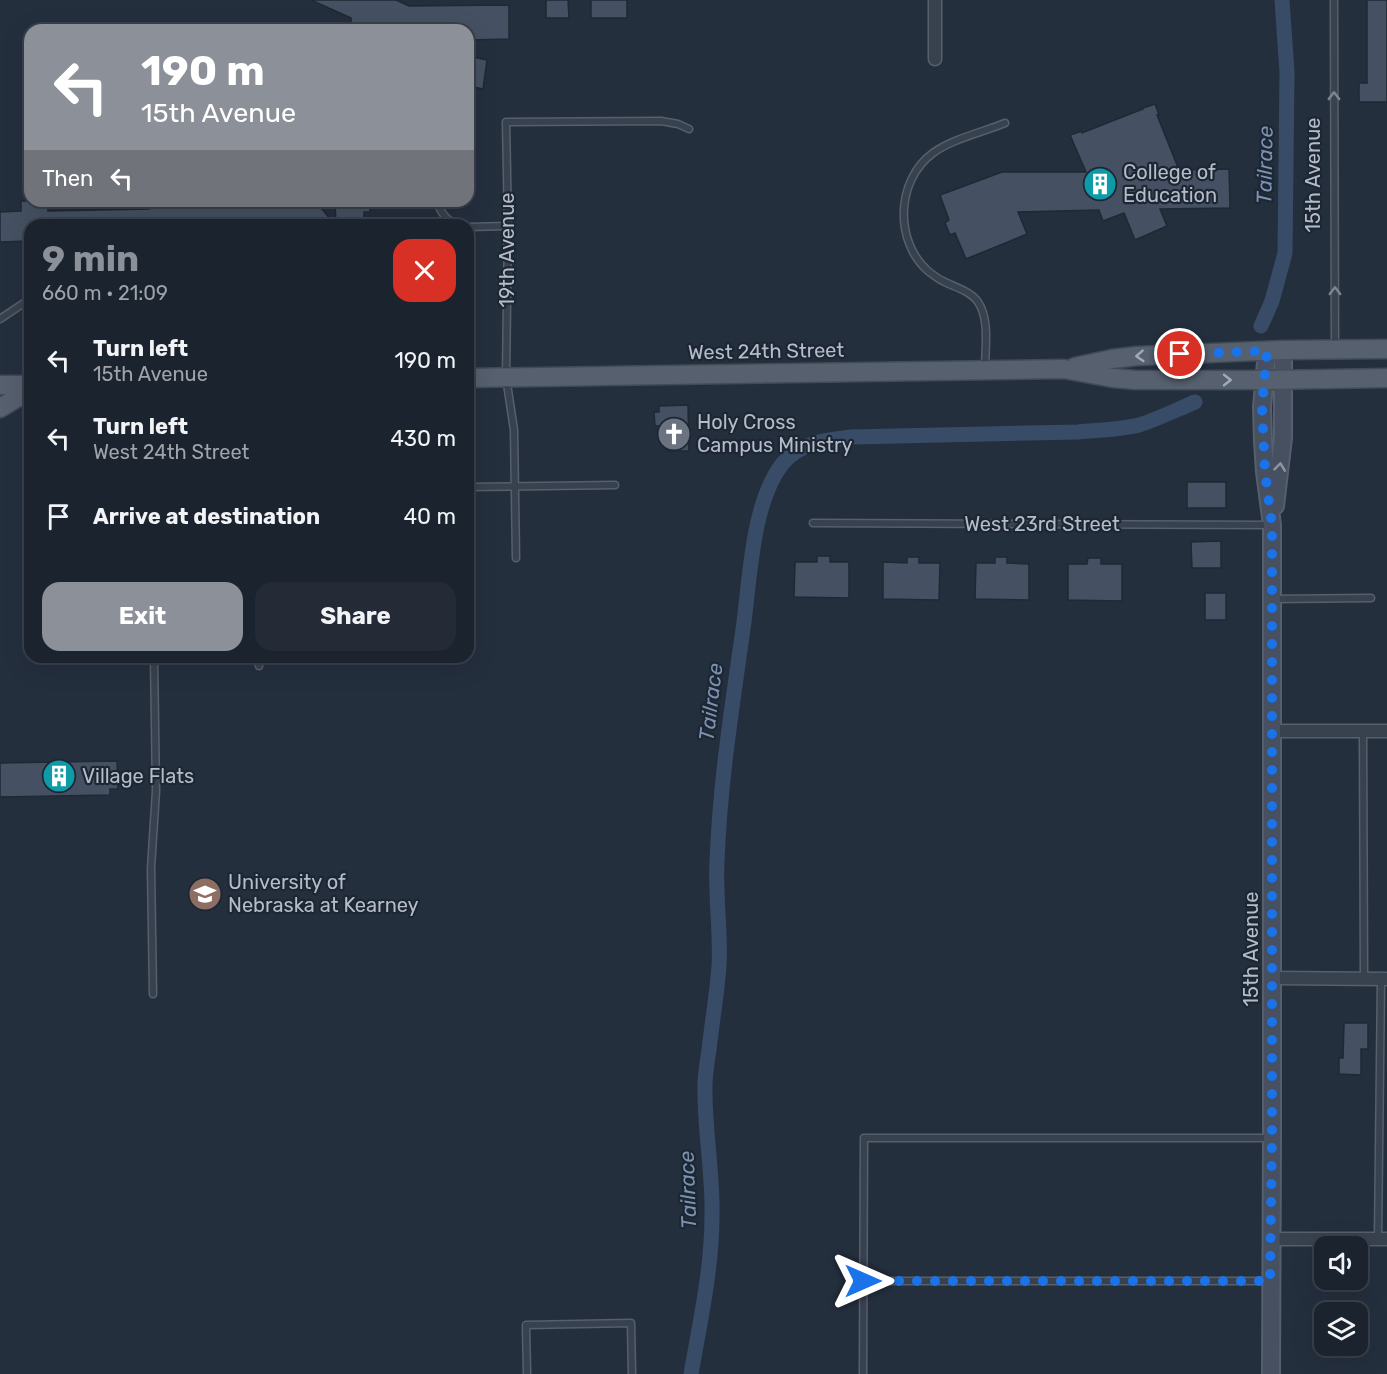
<!DOCTYPE html>
<html lang="en">
<head>
<meta charset="utf-8">
<style>
	:root { --surface:#1b232e; --page:#242b36; --text:#f1f3f6; --muted:#a0a4aa; --line:#39404a; --accent:#8c9099 }
	body { margin:0; font-family:Rubik,sans-serif; background:var(--page); color:var(--text); height:100vh; display:flex; flex-direction:column; font-size:22px; white-space:nowrap }
	* { box-sizing:border-box; margin:0 }
	p { font-size:20px; color:var(--muted) }
	.icon { flex:none; width:33px; height:33px; fill:none; stroke:currentColor; stroke-width:2; stroke-linecap:round; stroke-linejoin:round }
	.map { position:relative; flex:1; overflow:hidden }
	.side { position:absolute; left:24px; top:219px; width:450px; height:444px; display:flex; flex-direction:column; background:var(--surface); border-radius:18px; box-shadow:0 6px 24px #0002,0 0 0 2px var(--line) }
	.side>* { flex:none }
	.top-card { position:absolute; left:24px; top:24px; width:450px; height:183px; border-radius:18px; box-shadow:0 6px 24px #0002,0 0 0 2px var(--line); background:#8c9099; color:#fff; overflow:hidden }
	.tools { position:absolute; left:1314px; top:1236px; display:grid; gap:12px }
	.tools a { display:grid; place-items:center; width:54px; height:54px; border-radius:12px; background:var(--surface); box-shadow:0 6px 24px #0002,0 0 0 2px var(--line); font-size:30px }
	.pin { position:absolute; display:grid; place-items:center; width:51px; height:51px; color:#fff; margin:-26px; border:3px solid #fff; border-radius:50%; box-shadow:0 2px 6px #0007 }
	.me { position:absolute; width:66px; margin:-33px; rotate:90deg; stroke-linejoin:round; filter:drop-shadow(0 0 4px #0008) }
	.turn { display:flex; align-items:center; gap:21px; height:126px; padding:0 18px; font-size:27px }
	.turn .icon { width:78px; height:78px; stroke-width:2.5 }
	.turn b { display:block; font-size:42px; line-height:51px }
	.then { display:flex; align-items:center; height:57px; padding:0 18px; background:#0003; gap:12px; font-size:22px }
	.round { display:grid; place-items:center; flex:none; width:63px; height:63px; border-radius:18px; background:var(--page) }
	.overview { display:flex; align-items:center; justify-content:space-between; height:102px; padding:0 18px }
	h1 { font-size:36px; font-weight:700; line-height:45px; color:var(--accent) }
	.button { display:flex; gap:12px; margin-top:auto; padding:12px 18px }
	.button a { flex:1; height:69px; border-radius:18px; background:var(--accent); color:#fff; font-size:24px; font-weight:700; line-height:69px; text-align:center }
	.button a+a { background:var(--page); color:var(--text) }
	ul { padding:0; list-style:none }
	li { display:flex; align-items:center; gap:18px; height:78px; padding:0 18px }
	li div { flex:1 }
	li b { display:block; font-size:22px }
	li em { font-style:normal }
	.map>svg:first-child { display:block }
	.lines { fill:none; stroke-linecap:round; stroke-linejoin:round }
	.canal { stroke:#394c67; stroke-width:15 }
	.building { fill:#455162; stroke:#1f2835; stroke-width:1.5 }
	.lane-casing { stroke:#565f6c; stroke-width:9 }
	.street-casing { stroke:#565f6c; stroke-width:15 }
	.secondary-casing { stroke:#565f6c; stroke-width:20 }
	.primary-casing { stroke:#414a57; stroke-width:21 }
	.lane { stroke:#38414e; stroke-width:6 }
	.street { stroke:#38414e; stroke-width:12 }
	.secondary { stroke:#465061; stroke-width:16 }
	.primary { stroke:#56606e; stroke-width:18 }
	.oneway { stroke:#7c8592 }
	.oneway2 { stroke:#a1aab7 }
	.oneway3 { stroke:#8e96a5 }
	.route { stroke:#1a73e8; stroke-width:10; stroke-dasharray:0 18 }
	.labels { text-anchor:middle; stroke-width:4.5; stroke-linejoin:round; paint-order:stroke }
	.poi-label { font-size:20px; fill:#b4bcc9; stroke:#1d2633; text-anchor:start }
	.street-label { font-size:20px; fill:#b4bcc9; stroke:#1d2633 }
	.water-label { font-size:21px; font-style:italic; fill:#7c92b1; stroke:#1d2633 }
</style>
</head>
<body>
<div class="map">
<svg width="1387" height="1374" viewBox="0 0 1387 1374">
	<rect width="100%" height="100%" fill="#242f3e"/>
	<g class="lines">
		<!-- canal -->
		<g class="canal">
			<path d="M1261,326L1272,301L1285,253L1287,72L1282,0"/>
			<path d="M691,1374C700,1322 712,1269 712,1215C713,1172 704,1128 705,1085C705,1074 707,1062 709,1050C712,1022 717,994 719,966C721,931 715,896 717,861C720,780 733,701 744,622C750,575 753,500 783,463C801,442 826,440 851,437L1078,432C1098,430 1119,430 1139,425C1158,419 1176,410 1195,402"/>
		</g>
	</g>
	<!-- building -->
	<g class="building">
		<path d="M311,0H396L409,6L509,5V39L468,40V30H351V18Z"/>
		<path d="M546,0H568L569,18H546Z"/>
		<rect x="591" y="0" width="36" height="18"/>
		<path d="M1367,0H1387V102H1359V83H1367Z"/>
		<path d="M468,56L487,60L483,89L468,86Z"/>
		<path d="M1155,104L1159,115H1157L1179,170L1229,169L1230,208L1160,209L1167,226L1135,240L1124,213L1103,221L1099,210L1018,212L1027,234L966,259L955,233L950,235L945,223L949,220L940,195L1002,172H1086L1070,135L1082,131V133L1143,109V108Z"/>
		<path d="M21,201H47L48,211L149,209V201H228V208H255L256,205L269,204V201H305V204H318L335,225H30V241L0,242V212L21,211Z"/>
		<path d="M335,201H370V212H364V225H336Z"/>
		<path d="M688,405L689,451H666V441H660V426H655L654,412H659V406Z"/>
		<rect x="1187" y="482" width="39" height="26"/>
		<path d="M1221,541V568H1192L1191,542Z"/>
		<path d="M817,556H830V562H849V598L794,597L795,562H817Z"/>
		<path d="M907,557H919V563H940L939,600L883,599V562L907,563Z"/>
		<path d="M995,557H1007V563L1029,564V600L975,599L976,563H995Z"/>
		<path d="M1088,558H1101V564H1122V601L1068,600V564H1087Z"/>
		<rect x="1205" y="593" width="21" height="27"/>
		<path d="M117,761L118,789H110V795L0,797V763Z"/>
		<path d="M1344,1023H1368V1049H1361V1075L1339,1074V1058H1343Z"/>
	</g>
	<g class="lines">
		<!-- lane casing -->
		<g class="lane-casing">
			<g id="lane">
				<path d="M1334,0L1335,349"/>
				<path d="M438,201C439,212 448,222 459,225"/>
				<path d="M468,227L508,226"/>
				<path d="M0,319L30,299"/>
				<path d="M985,369C985,350 990,319 978,302C971,291 954,287 943,281C938,279 932,274 928,271C894,241 896,180 933,153C952,139 983,132 1005,123"/>
				<path d="M468,487L615,485"/>
				<path d="M813,523L1271,525"/>
				<path d="M516,558L514,430L506,377L508,226L506,122L661,121L678,124L689,129"/>
				<path d="M1273,599L1371,598"/>
				<path d="M259,666V657"/>
				<path d="M1363,731L1364,979"/>
				<path d="M153,994L151,868L156,791L154,657"/>
				<path d="M1378,1239L1381,979"/>
				<path d="M863,1281H1270"/>
				<path d="M527,1374L526,1325L631,1323L632,1374"/>
				<path d="M863,1374L864,1138H1269"/>
			</g>
		</g>
		<!-- street casing -->
		<g class="street-casing">
			<g id="street">
				<path d="M935,0V59"/>
				<path d="M1273,731H1387"/>
				<path d="M1272,978L1387,979"/>
				<path d="M1271,1239H1387"/>
			</g>
		</g>
		<!-- secondary casing -->
		<g class="secondary-casing">
			<g id="secondary">
				<path d="M1267,351L1262,407L1263,441L1265,472L1272,525V1138L1271,1374"/>
				<path d="M1275,506L1283,438V350"/>
			</g>
		</g>
		<!-- primary casing -->
		<g class="primary-casing">
			<g id="primary">
				<path d="M1075,367L1112,359L1137,356L1283,350L1387,349"/>
				<path d="M468,378L1064,369L1113,378L1136,380H1265L1387,378"/>
				<path d="M0,385H30"/>
				<path d="M0,408L30,390"/>
			</g>
		</g>
		<!-- lane -->
		<use href="#lane" class="lane"/>
		<!-- street -->
		<use href="#street" class="street"/>
		<!-- secondary -->
		<use href="#secondary" class="secondary"/>
		<!-- primary -->
		<use href="#primary" class="primary"/>
	</g>
	<!-- one-way arrows -->
	<defs><path id="oneway-chevron" d="M-2-3.5L2.5 0L-2 3.5" fill="none" stroke-width="1.6" stroke-linecap="round" stroke-linejoin="round" transform="scale(1.5)"/></defs>
	<g class="oneway">
		<use href="#oneway-chevron" transform="translate(1334 96) rotate(-90)"/>
		<use href="#oneway-chevron" transform="translate(1335 291) rotate(-90)"/>
	</g>
	<g class="oneway2">
		<use href="#oneway-chevron" transform="translate(1140 356) rotate(176)"/>
		<use href="#oneway-chevron" transform="translate(1227 380)"/>
	</g>
	<use class="oneway3" href="#oneway-chevron" transform="translate(1280 467) rotate(-83)"/>
	<g class="lines">
		<!-- route -->
		<path class="route" d="M863,1281H1270L1272,1138V525L1265,472L1262,407L1267,351L1180,354"/>
	</g>
	<!-- icons -->
	<defs>
		<g id="building-disc" transform="scale(1.725)"><circle r="9.5" fill="#0f9aa8" stroke="#1d2633"/><path d="M-4-6H4V6H1V3H-1V6H-4ZM-2.5-4.3h1.7v1.8h-1.7ZM.8-4.3h1.7v1.8H.8ZM-2.5-1h1.7V.8h-1.7ZM.8-1h1.7V.8H.8Z" fill="#fff"/></g>
		<g id="church-disc" transform="scale(1.725)"><circle r="9.5" fill="#6b7280" stroke="#1d2633"/><path d="M-1.2-6h2.4v3.5h3.3v2.4h-3.3V6h-2.4V-.1h-3.3v-2.4h3.3Z" fill="#fff"/></g>
		<g id="university-disc" transform="scale(1.725)"><circle r="9.5" fill="#8d6e63" stroke="#1d2633"/><path d="M0-5L7-2L0 1L-7-2ZM-4 1L0 2.5L4 1V4Q0 6-4 4Z" fill="#fff"/></g>
	</defs>
	<g fill-rule="evenodd">
		<use href="#building-disc" x="1100" y="184"/>
		<use href="#church-disc" x="674" y="434"/>
		<use href="#building-disc" x="59" y="776"/>
		<use href="#university-disc" x="205" y="894"/>
	</g>
	<g class="labels">
		<!-- poi labels -->
		<g class="poi-label">
			<text x="1123" y="179">College of<tspan x="1123" dy="23">Education</tspan></text>
			<text x="697" y="429">Holy Cross<tspan x="697" dy="23">Campus Ministry</tspan></text>
			<text x="82" y="783">Village Flats</text>
			<text x="228" y="889">University of<tspan x="228" dy="23">Nebraska at Kearney</tspan></text>
		</g>
		<!-- street labels -->
		<g class="street-label">
			<text transform="translate(1313 175) rotate(-90)" y="7">15th Avenue</text>
			<text transform="translate(507 250) rotate(-90)" y="7">19th Avenue</text>
			<text transform="translate(766 351) rotate(-1)" y="7">West 24th Street</text>
			<text x="1042" y="531">West 23rd Street</text>
			<text transform="translate(1251 949) rotate(-90)" y="7">15th Avenue</text>
		</g>
		<!-- water labels -->
		<g class="water-label">
			<text transform="translate(1265 165) rotate(-89)" y="7">Tailrace</text>
			<text transform="translate(711 702) rotate(-83)" y="7">Tailrace</text>
			<text transform="translate(688 1190) rotate(-92)" y="7">Tailrace</text>
		</g>
	</g>
</svg>
<div class="tools">
<a><svg class="icon" aria-label="sound" viewBox="0 0 24 24"><path d="M4 9h4l5-4v14l-5-4H4zM17 9q2 3 0 6"/></svg></a>
<a><svg class="icon" aria-label="layers" viewBox="0 0 24 24"><path d="M12 4l9 5-9 5-9-5zM3 14l9 5 9-5"/></svg></a>
</div>
<div class="pin" style="left:1180px;top:354px;background:#d93025"><svg class="icon" aria-label="arrive" viewBox="0 0 24 24"><path d="M6 21V4h12l-3 4 3 4H6"/></svg></div>
<svg class="me" style="left:863px;top:1281px" viewBox="-20 -20 40 40"><path d="M0-17L14 15 0 8-14 15z" fill="#1a73e8" stroke="#fff" stroke-width="4"/></svg>
<div class="top-card">
<div class="turn"><svg class="icon" aria-label="left" viewBox="0 0 24 24"><path d="M17 20v-9H6M10 6l-5 5 5 5"/></svg><div><b>190 m</b>15th Avenue</div></div>
<div class="then">Then<svg class="icon" aria-label="left" viewBox="0 0 24 24"><path d="M17 20v-9H6M10 6l-5 5 5 5"/></svg></div>
</div>
<section class="side">
<div class="overview"><div><h1>9 min</h1><p>660 m · 21:09</p></div><a class="round" style="background:#d93025;color:#fff"><svg class="icon" aria-label="close" viewBox="0 0 24 24"><path d="M6 6l12 12M18 6L6 18"/></svg></a></div>
<ul>
<li><svg class="icon" aria-label="left" viewBox="0 0 24 24"><path d="M17 20v-9H6M10 6l-5 5 5 5"/></svg><div><b>Turn left</b><p>15th Avenue</p></div><em>190 m</em></li>
<li><svg class="icon" aria-label="left" viewBox="0 0 24 24"><path d="M17 20v-9H6M10 6l-5 5 5 5"/></svg><div><b>Turn left</b><p>West 24th Street</p></div><em>430 m</em></li>
<li><svg class="icon" aria-label="arrive" viewBox="0 0 24 24"><path d="M6 21V4h12l-3 4 3 4H6"/></svg><div><b>Arrive at destination</b></div><em>40 m</em></li>
</ul>
<div class="button"><a>Exit</a><a>Share</a></div>
</section>
</div>
</body>
</html>
